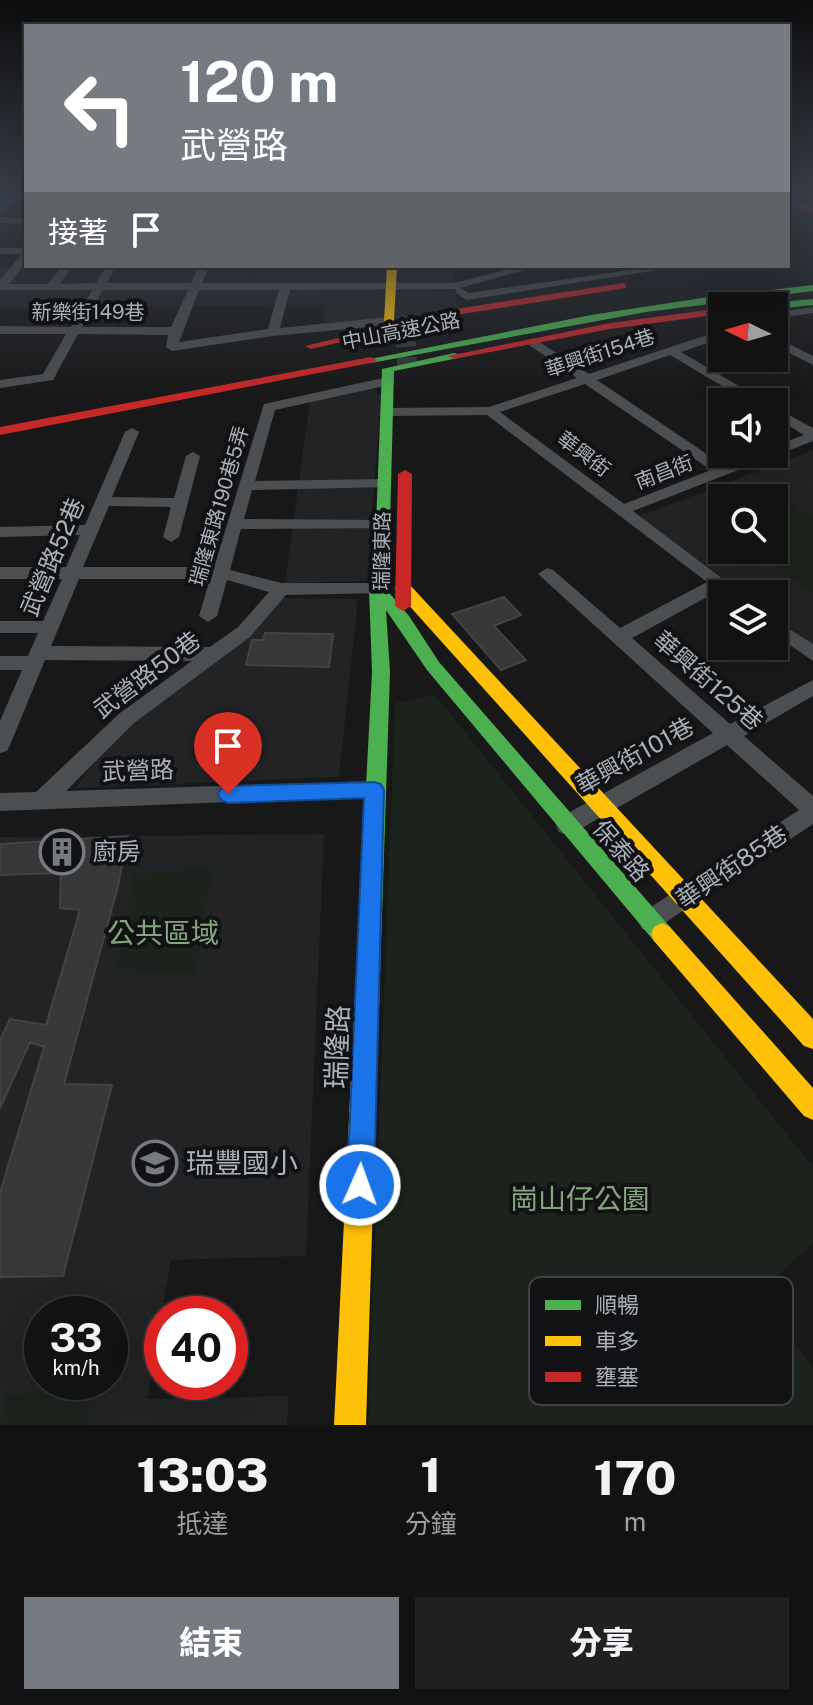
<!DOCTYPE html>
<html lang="zh-TW">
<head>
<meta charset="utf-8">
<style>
	:root { --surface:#121212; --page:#1f2020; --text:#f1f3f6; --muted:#9c9e9f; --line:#313232; --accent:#767b81 }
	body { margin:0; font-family:"Public Sans","Noto Sans TC",sans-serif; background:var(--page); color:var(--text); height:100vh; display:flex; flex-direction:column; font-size:30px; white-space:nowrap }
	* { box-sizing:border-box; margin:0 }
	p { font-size:26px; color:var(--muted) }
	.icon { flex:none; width:44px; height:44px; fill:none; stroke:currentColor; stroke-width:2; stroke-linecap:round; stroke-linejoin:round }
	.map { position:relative; height:1425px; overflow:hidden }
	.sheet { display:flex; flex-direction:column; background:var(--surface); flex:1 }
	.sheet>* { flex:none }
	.hud { position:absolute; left:24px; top:24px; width:766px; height:244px; border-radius:0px; box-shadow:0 8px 32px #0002,0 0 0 2px var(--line); background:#767b81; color:#fff; overflow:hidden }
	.needle { width:52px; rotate:275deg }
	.fabs { position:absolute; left:708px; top:292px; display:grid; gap:16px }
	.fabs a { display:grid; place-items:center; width:80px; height:80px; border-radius:0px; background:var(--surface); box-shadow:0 8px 32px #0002,0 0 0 2px var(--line); font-size:40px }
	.speed { position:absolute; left:24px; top:1296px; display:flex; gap:16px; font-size:40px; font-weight:700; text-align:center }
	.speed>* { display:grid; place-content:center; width:104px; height:104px; border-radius:50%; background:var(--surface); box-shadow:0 8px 32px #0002,0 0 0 2px var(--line); line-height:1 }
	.speed small { font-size:20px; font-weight:400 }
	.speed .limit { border:12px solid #d22; background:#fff; color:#111 }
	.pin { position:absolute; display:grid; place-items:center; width:68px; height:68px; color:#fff; margin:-82px -34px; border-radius:50% 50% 50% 0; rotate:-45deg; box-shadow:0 0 8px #0007 }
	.pin .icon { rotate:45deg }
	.me { position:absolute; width:88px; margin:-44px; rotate:2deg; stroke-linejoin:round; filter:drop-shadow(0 0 6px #0008) }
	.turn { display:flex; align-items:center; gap:28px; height:168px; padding:0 24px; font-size:36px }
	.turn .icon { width:104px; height:104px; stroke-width:2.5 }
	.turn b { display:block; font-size:56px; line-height:68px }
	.then { display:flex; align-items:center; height:76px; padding:0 24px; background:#0003; gap:16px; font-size:30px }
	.eta { display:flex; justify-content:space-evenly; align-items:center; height:136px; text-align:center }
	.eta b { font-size:48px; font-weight:800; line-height:56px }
	.action { display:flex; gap:16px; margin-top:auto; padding:16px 24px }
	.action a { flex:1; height:92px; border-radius:0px; background:var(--accent); color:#fff; font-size:32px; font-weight:800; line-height:92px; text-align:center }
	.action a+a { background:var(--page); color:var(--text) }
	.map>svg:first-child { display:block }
	.built { fill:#222325; fill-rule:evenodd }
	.green { fill:#1c231c }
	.building { fill:#353738; stroke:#414344; stroke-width:2 }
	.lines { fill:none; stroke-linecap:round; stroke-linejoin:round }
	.secondary-tunnel-far1 { stroke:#353738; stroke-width:16; stroke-dasharray:16 8; stroke-linecap:butt }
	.secondary-tunnel { stroke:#353738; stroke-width:20; stroke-dasharray:20 10; stroke-linecap:butt }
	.street { fill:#4c4f51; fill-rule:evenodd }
	.fast { fill:#4caf50; fill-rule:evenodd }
	.slow { fill:#ffc107; fill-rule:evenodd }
	.jam { fill:#c62828; fill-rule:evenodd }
	.route { fill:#1a73e8; stroke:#114b97; stroke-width:2 }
	.labels { text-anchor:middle; stroke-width:8; stroke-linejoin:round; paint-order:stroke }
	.far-street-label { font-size:20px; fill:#a9b1ba; stroke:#121214 }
	.street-label { font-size:24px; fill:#a9b1ba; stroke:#121214 }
	.poi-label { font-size:24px; fill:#a9b1ba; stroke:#121214; text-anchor:start }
	.near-park-label { font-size:28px; fill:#83a67f; stroke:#121214 }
	.near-street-label { font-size:28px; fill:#a9b1ba; stroke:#121214 }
	.near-poi-label { font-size:28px; fill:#a9b1ba; stroke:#121214; text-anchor:start }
	.key { fill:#121214; stroke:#3f4246; stroke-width:2 }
	.key-label { font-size:22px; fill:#a9b1ba }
</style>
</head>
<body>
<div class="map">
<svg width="813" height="1425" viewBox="0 0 813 1425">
	<rect width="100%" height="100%" fill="#181818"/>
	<!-- built -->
	<g class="built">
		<path d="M290,266H453L458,310L415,317L323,323L325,305L0,309V268Z"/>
		<path d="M365,381L381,396L367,581L285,583L311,394Z"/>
		<path d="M813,450V645L774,616V594H745L640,516ZM722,498H774V550H722Z"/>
		<path d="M280,598L358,599L339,777L75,788L124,726L229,653Z"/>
		<path d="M324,834L306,1256L171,1260L147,1399L289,1396L287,1425H0V837ZM42,1314H110V1382H42Z"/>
	</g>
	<!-- green -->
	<g class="green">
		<path d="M766,487L813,518V593L753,550H774V498L758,491Z"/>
		<path d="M435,695L813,1167V1243L759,1294L813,1369V1425H368L395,703Z"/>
		<path d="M212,869L196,974L117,968L134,873Z"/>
		<path d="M7,1394H92L85,1425H0Z"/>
	</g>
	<!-- building -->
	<g class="building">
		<path d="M504,597L521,615L494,626L526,660L501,670L452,614Z"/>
		<path d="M265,633L333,634L329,667L246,665L252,640H263Z"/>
		<path d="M128,836L118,886L64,1084L112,1085L63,1276L0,1277V1193L44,1047L30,1042L0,1108V1040L10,1019L46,1025L80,910L60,908L61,873L0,875V844Z"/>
	</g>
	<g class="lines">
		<!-- secondary-tunnel-far1 -->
		<path class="secondary-tunnel-far1" d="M405,316L406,329"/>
		<!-- secondary-tunnel -->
		<path class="secondary-tunnel" d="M405,327L407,365"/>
		<!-- street -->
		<g class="street">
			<path d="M11,195H20L0,215V207Z"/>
			<path d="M0,217L26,218V224L0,223Z"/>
			<path d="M0,248H26V263L9,284H48L62,266H73L60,284L96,283L106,266H116L107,283H191L199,266H209L202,283H454L521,266H539L460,288L469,293L657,266H684L467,300L456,293V289L290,290L280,328L389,317L395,321L389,325L273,336L172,351L166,347L168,335L78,334L53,380L0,388V380L43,374L66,334H0V326L71,327L92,290H0V280L22,254H0ZM103,290H188L171,327H82ZM199,290H279L268,329L179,342Z"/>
			<path d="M813,307V313L774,319V313Z"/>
			<path d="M722,330V338L681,352L766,402H749L670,355L597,380L723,465L753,454H774V446L804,435L774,417V407L813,428V441L633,511L743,594H722L718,591L632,638L730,724L813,680V696L744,736L813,796V824L651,932L642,929L639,921L642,913L799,810L727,745L575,832L567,835L559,832L556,825L559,818L713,733L538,574L547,568L553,570L620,628L707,582L487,415L387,416L380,412L387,408L489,407L577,378L529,345L527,342L533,338L589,374ZM585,384L711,470L624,504L500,412Z"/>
			<path d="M774,336L813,356V365L774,345Z"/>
			<path d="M388,377L394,381L393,384L275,410L255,481L384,479L392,484L389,487L252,490L244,519L383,520L391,525L389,528L241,529L230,570L281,583H377L386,589L383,593L286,595L250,637L134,723L66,791L374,781L382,784L385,790L382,796L0,811V793L36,792L120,713L192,661L45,660L10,745L7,751L0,753V721L22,670H0V656H28L38,633H0V621H43L62,579H0V567H66L80,535L0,537V527L85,525L125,432L132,428L139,432L112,497L174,498L186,456L193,452L200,456L179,537L171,542L163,537L171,507L109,506L83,567H214L264,404ZM79,579H210L199,616L208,622L217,616L227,580L269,592L238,627L210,647L51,646Z"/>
			<path d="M774,619L813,644V661L774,634Z"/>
		</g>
		<!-- fast -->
		<g class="fast">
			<path d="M813,285V291L646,312L371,363L365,360L591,315L702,298Z"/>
			<path d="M813,299V305L774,309V306H763L768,303Z"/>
			<path d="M454,353L458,354V358L394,371L390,525L385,588L409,616L439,662L670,927L673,934L670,941L662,945L654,941L427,670L386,610L390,672L380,976L376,984L368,987L360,984L356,976L372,672L369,589L376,525L382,369Z"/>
		</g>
		<!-- slow -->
		<g class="slow">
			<path d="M387,266H397L394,321L389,324L384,321Z"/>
			<path d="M403,583L409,584L813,1019V1049L804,1046L397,592L395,588L397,584Z"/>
			<path d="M662,923L670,927L813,1088V1120L804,1116L654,941L651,934L654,927Z"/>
			<path d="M368,965L376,968L380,976L366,1425H334L356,976L360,968Z"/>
		</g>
		<!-- jam -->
		<g class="jam">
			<path d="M788,198L813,207V213L788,203Z"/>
			<path d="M623,283L626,284V288L462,314L311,349L305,346L462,308Z"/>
			<path d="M722,308V314L610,329L454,359L448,356L610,323Z"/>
			<path d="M371,357L377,360L375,362L0,435V427Z"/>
			<path d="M405,470L412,474L411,606L403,611L395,606L398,474Z"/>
		</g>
	</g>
	<!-- sky -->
	<linearGradient id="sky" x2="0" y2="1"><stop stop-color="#0d0d0d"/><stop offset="0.49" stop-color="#373d48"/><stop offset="1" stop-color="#373d48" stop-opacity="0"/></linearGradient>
	<rect width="813" height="395" fill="url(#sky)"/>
	<!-- route -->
	<path class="route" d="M374,782L381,784L384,790L374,1185L370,1195L360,1199L351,1195L347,1185L364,798L228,803L221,800L218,794L221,789L228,786Z"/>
	<!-- icons -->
	<defs>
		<g id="building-ring" transform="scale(2.3)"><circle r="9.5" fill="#121214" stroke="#767b81" stroke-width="1.5"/><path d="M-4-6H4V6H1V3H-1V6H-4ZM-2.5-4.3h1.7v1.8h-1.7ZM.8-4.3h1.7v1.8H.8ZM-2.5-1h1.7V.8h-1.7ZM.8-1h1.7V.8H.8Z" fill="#767b81"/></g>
		<g id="school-ring" transform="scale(2.3)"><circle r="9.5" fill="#121214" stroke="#767b81" stroke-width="1.5"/><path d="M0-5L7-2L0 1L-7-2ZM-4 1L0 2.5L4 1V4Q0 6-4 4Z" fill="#767b81"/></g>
	</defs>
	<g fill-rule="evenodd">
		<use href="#building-ring" x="62" y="852"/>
		<use href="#school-ring" x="155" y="1163"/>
	</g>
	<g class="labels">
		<!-- far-street labels -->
		<g class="far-street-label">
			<text x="88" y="319">新樂街149巷</text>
			<text transform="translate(401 331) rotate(-11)" y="7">中山高速公路</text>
			<text transform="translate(600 353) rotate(-18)" y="7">華興街154巷</text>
			<text transform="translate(584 454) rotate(37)" y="7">華興街</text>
			<text transform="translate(664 472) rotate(-21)" y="7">南昌街</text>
			<text transform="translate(219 506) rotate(-74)" y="7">瑞隆東路190巷5弄</text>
			<text transform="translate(382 551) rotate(-89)" y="7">瑞隆東路</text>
		</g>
		<!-- street labels -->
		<g class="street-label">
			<text transform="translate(53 557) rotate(-67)" y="8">武營路52巷</text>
			<text transform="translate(147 675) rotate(-37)" y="8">武營路50巷</text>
			<text transform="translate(708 681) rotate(41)" y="8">華興街125巷</text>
			<text transform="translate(635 756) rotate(-29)" y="8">華興街101巷</text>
			<text transform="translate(138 771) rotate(-2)" y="8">武營路</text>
			<text transform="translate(621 851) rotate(49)" y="8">保泰路</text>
			<text transform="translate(732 867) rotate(-34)" y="8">華興街85巷</text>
		</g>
		<!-- poi labels -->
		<g class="poi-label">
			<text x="93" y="860">廚房</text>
		</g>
		<!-- near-park labels -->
		<g class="near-park-label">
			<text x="163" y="943">公共區域</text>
			<text x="580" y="1209">崗山仔公園</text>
		</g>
		<!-- near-street labels -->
		<g class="near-street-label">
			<text transform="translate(337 1047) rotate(-88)" y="10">瑞隆路</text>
		</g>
		<!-- near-poi labels -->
		<g class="near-poi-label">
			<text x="186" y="1173">瑞豐國小</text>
		</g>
	</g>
	<!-- legend -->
	<rect x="529" y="1277" width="264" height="128" rx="12" class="key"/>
	<rect x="545" y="1300" width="36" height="10" fill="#4caf50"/>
	<rect x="545" y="1336" width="36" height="10" fill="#ffc107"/>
	<rect x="545" y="1372" width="36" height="10" fill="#c62828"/>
	<g class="key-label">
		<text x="595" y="1313">順暢</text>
		<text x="595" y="1349">車多</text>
		<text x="595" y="1385">壅塞</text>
	</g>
</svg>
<div class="fabs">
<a><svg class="needle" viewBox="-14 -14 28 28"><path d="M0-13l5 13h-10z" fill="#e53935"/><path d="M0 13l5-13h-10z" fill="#9c9e9f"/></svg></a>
<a><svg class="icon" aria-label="sound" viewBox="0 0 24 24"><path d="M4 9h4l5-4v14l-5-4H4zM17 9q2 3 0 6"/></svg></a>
<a><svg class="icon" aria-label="search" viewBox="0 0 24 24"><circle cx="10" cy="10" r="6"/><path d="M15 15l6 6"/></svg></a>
<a><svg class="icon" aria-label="layers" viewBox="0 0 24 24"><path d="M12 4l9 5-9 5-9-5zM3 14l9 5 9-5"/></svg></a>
</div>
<div class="speed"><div>33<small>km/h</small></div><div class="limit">40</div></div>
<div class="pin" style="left:228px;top:794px;background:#d93025"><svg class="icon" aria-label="arrive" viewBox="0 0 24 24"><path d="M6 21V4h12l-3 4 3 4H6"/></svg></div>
<svg class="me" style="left:360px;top:1185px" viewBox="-20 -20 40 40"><circle r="17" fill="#1a73e8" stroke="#fff" stroke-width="3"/><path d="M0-11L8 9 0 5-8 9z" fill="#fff"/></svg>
<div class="hud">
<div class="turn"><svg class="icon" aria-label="left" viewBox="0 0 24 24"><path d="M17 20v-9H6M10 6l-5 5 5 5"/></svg><div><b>120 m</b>武營路</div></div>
<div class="then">接著<svg class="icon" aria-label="arrive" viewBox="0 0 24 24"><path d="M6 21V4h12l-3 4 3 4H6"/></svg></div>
</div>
</div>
<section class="sheet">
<div class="eta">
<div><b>13:03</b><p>抵達</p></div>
<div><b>1</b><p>分鐘</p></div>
<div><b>170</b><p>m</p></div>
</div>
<div class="action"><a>結束</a><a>分享</a></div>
</section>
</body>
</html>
